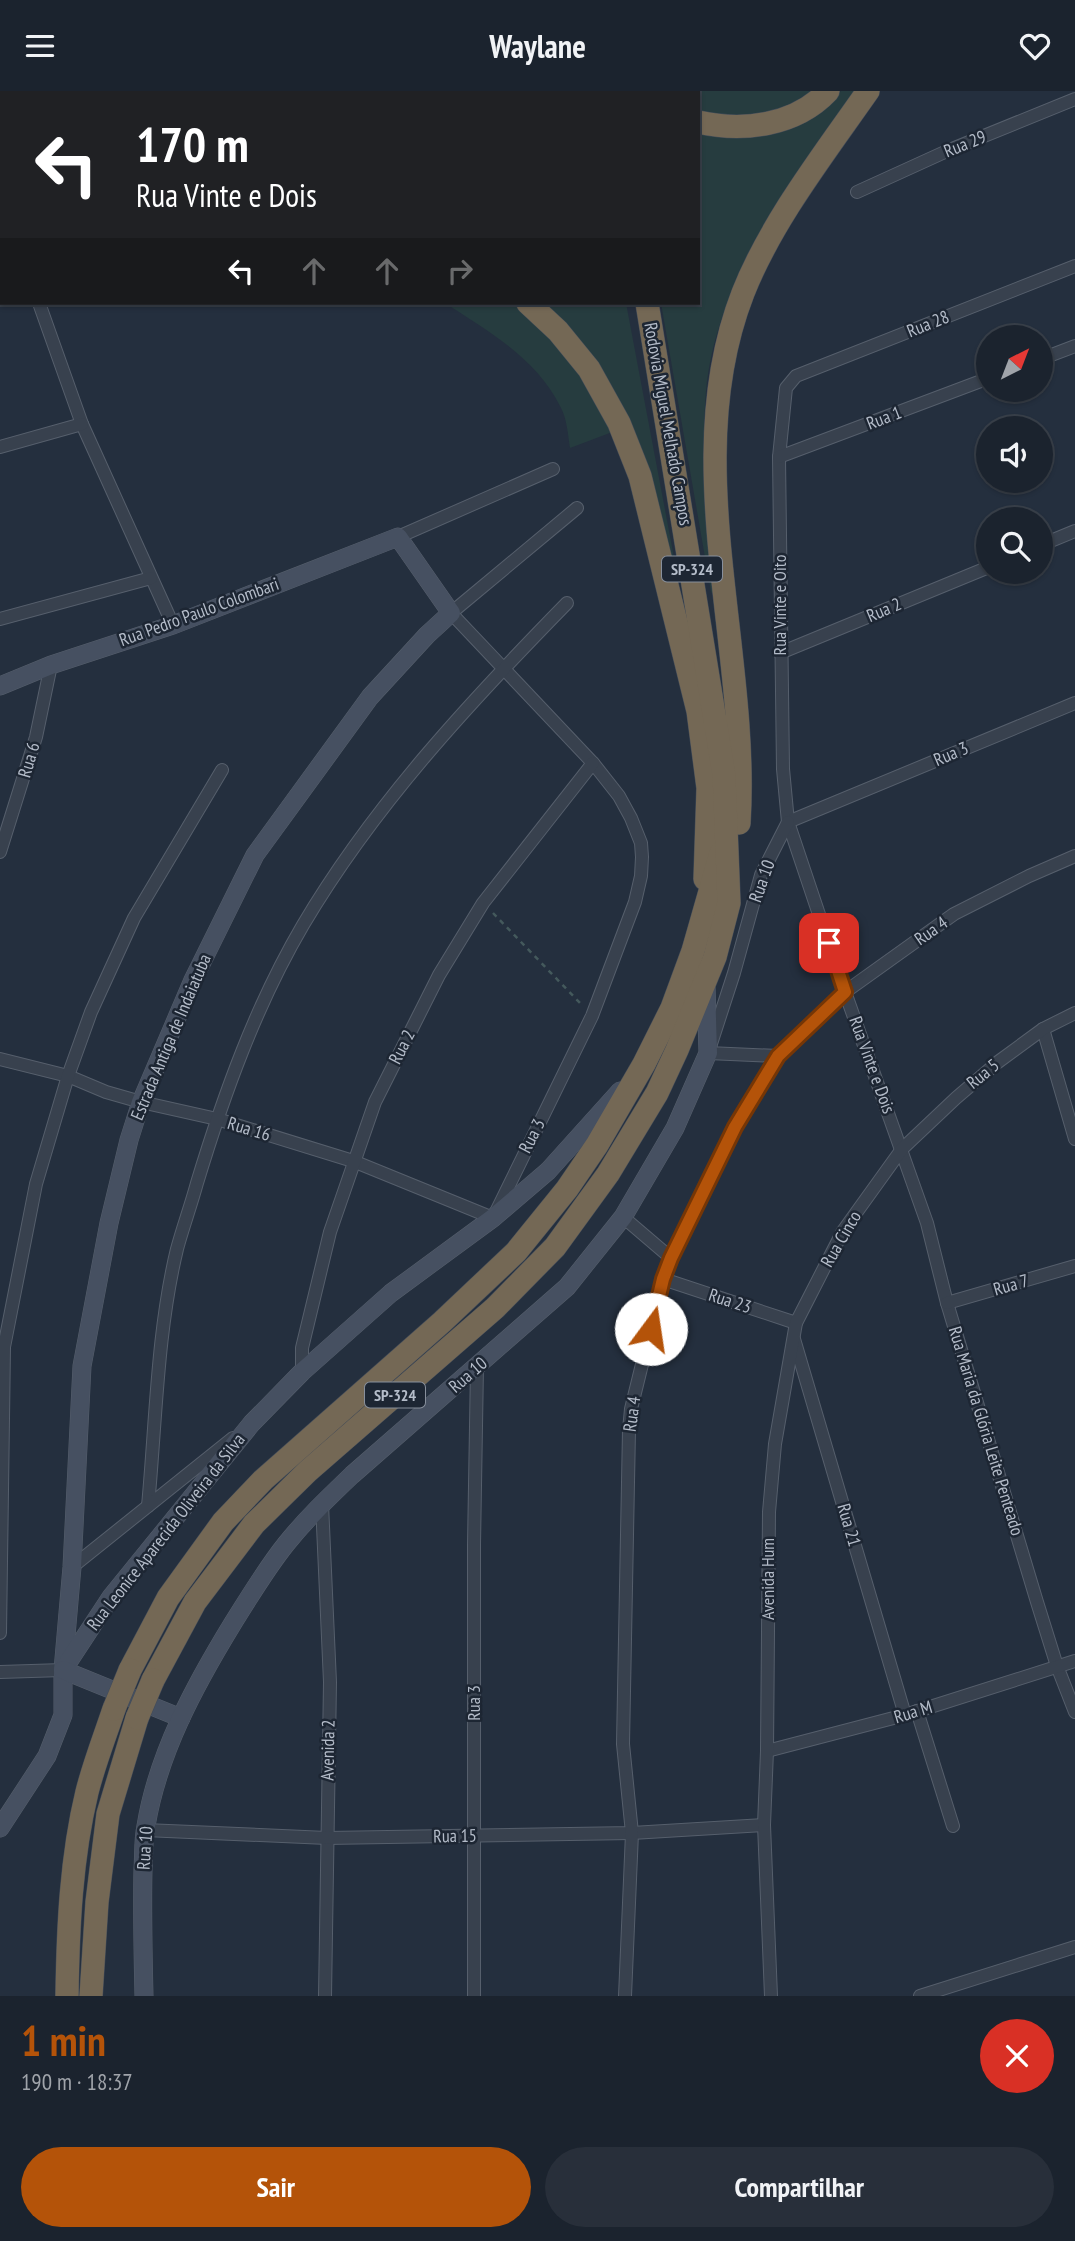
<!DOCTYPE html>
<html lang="pt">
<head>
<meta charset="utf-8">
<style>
	:root { --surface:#1b232e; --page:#282f3a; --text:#f1f3f6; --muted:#a0a4aa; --line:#39404a; --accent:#b45309 }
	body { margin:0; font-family:"PT Sans Narrow",sans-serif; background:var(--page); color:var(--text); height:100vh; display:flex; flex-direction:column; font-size:26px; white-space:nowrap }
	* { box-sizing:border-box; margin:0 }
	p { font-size:23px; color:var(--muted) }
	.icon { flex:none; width:38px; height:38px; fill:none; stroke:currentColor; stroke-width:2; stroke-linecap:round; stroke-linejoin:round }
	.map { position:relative; height:1905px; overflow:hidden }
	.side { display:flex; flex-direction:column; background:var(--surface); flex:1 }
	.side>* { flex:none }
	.banner { position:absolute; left:0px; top:0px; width:700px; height:214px; box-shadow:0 2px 5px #0004,0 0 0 2px var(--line); background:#202124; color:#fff; overflow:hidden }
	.needle { width:46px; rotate:42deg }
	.tools { position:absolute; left:976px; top:234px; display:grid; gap:14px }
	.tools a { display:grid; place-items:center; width:77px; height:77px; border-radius:50%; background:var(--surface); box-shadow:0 2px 5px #0004,0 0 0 2px var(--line); font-size:35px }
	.pin { position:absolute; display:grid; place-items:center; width:60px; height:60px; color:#fff; margin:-30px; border-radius:14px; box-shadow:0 4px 10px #0006 }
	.me { position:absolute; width:77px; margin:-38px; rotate:14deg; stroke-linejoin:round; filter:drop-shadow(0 0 5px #0008) }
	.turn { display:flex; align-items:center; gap:24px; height:147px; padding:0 21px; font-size:32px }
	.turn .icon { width:91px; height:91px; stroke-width:2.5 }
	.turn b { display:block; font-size:49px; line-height:60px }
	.lanes { display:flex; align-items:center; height:66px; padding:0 21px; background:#0003; justify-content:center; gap:35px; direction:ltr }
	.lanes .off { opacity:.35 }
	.round { display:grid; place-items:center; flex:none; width:74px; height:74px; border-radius:37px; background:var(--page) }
	.overview { display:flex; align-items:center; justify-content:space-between; height:119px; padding:0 21px }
	h1 { font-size:42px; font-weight:700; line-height:52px; color:var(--accent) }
	.primary-button { display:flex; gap:14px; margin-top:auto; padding:14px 21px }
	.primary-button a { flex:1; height:80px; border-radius:42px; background:var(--accent); color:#fff; font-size:28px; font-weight:700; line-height:80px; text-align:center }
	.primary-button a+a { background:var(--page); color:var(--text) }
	header { display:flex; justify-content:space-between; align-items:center; height:91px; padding:0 21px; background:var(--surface); font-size:32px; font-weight:700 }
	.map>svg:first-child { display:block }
	.green { fill:#263c3f }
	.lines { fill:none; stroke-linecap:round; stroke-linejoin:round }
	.street-casing { stroke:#565f6c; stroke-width:14 }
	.secondary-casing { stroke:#565f6c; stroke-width:19 }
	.highway-casing { stroke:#434c59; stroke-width:24 }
	.path { stroke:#44595c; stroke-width:2.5; stroke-dasharray:5 5; stroke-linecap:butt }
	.street { stroke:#38414e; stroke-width:12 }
	.secondary { stroke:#465061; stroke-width:18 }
	.highway { stroke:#746855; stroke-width:23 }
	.highway-bridge-casing { stroke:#434c59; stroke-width:24; stroke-linecap:butt }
	.highway-bridge { stroke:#746855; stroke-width:23 }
	.route-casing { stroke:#753606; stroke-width:18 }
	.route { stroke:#b45309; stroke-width:12 }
	.labels { text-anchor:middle; stroke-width:5; stroke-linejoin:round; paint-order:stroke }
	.shield { fill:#1d2633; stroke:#878f9c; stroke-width:2 }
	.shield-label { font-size:16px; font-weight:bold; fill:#b4bcc9 }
	.street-label { font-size:18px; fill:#b4bcc9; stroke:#1d2633 }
</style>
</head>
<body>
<header><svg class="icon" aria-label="menu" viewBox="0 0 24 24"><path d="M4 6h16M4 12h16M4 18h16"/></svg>Waylane<svg class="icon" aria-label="heart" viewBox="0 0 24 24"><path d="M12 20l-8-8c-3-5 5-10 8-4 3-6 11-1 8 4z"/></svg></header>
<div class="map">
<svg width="1075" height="1905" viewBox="0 0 1075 1905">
	<rect width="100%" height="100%" fill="#242f3e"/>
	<!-- green -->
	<g class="green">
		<path d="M660,0H813C772,31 746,25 698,22V2Z"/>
		<path d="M841,0H858C795,93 717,184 706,300C700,368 711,438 717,507L711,501L661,212H698V38L823,15Z"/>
		<path d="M445,212H515L568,265L615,340L570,357C568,344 567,327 560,315C536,267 488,240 445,212Z"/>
		<path d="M538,212H626L679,493L644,367Z"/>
	</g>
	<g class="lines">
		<!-- street casing -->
		<g class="street-casing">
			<g id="street">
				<path d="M857,101L947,60L1075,8"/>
				<path d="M0,104L2,110"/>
				<path d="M1075,175L796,285L786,297L779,366L783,678L788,731L845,901L927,1132L947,1212L1037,1511L1057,1575L1075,1621"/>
				<path d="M39,212L82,333L173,534"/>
				<path d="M1041,268L1075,255"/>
				<path d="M0,356L82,333"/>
				<path d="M779,366L989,287"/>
				<path d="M398,446L553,378"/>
				<path d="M1041,454L1075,440"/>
				<path d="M0,528L151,487"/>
				<path d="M780,562L989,476"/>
				<path d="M788,731L1075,612"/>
				<path d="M0,761L36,646L51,574"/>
				<path d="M1043,938L1075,1048"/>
				<path d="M778,965L708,962L734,882L761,784L788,731"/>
				<path d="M0,968L68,985L106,1001L141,1011L217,1028L353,1070L493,1127L592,925L635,811L641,785L642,766L641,752L631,727L619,705L593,672L451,522L577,417"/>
				<path d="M623,1126L671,1167"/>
				<path d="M663,1188L796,1232"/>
				<path d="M947,1212L1075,1175"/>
				<path d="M794,1248L905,1624"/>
				<path d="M302,1281V1257L330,1141L375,1011L439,884L483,812L593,672"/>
				<path d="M322,1413L330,1591L325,1905"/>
				<path d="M148,1415C156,1329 157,1241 177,1158C183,1136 191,1114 197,1092C224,1003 256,914 303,834C374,714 470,611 567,512"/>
				<path d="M72,1476L233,1347"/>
				<path d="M0,1542L4,1256L36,1093L68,985L91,921L134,827L222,679"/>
				<path d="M0,1581L63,1579"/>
				<path d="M917,1620L953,1735"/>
				<path d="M767,1660L905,1624L1075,1570"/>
				<path d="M145,1739L327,1747L632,1742L764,1734"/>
				<path d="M474,1905V1454L477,1276"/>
				<path d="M625,1905L632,1742L623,1653L629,1339L631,1318L663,1188L671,1167L735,1036L778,965L818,926L845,901L954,823L1029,785L1075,765"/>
				<path d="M771,1905L764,1734L767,1660L769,1421L775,1353L796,1232L843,1140L902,1058L956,1007L998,971L1043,938L1075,922"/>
				<path d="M920,1905L1075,1856"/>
			</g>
		</g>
		<!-- secondary casing -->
		<g class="secondary-casing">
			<g id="secondary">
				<path d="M0,595L51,574L173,534L398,446L451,522L427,544L370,606L255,764L193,889L141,1011L129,1049L109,1132L82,1275L72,1476L63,1579V1624L47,1665L0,1737"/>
				<path d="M65,1576L111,1506L252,1332L302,1281L391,1202L493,1127L548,1080L620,1000"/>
				<path d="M63,1579L181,1627"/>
				<path d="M144,1905C143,1862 142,1820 143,1778C144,1764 143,1749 146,1735C158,1662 195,1594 233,1532C250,1505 266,1478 286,1453C306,1428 329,1406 352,1384L567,1196L623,1126L675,1037L708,962L706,894"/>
			</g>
		</g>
		<!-- highway casing -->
		<g class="highway-casing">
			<g id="highway">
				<path d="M227,0L230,2"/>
				<path d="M321,0L322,2"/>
				<path d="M609,0L610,2"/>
				<path d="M647,0L649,2"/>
				<path d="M578,2V0"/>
				<path d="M698,31C743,41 795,35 828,0"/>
				<path d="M528,212L558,240L589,278L619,332L640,385L698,620L708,697L705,788"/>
				<path d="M739,732C750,558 677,371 743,202C771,131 824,63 868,0"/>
				<path d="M130,1579L168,1507L223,1431L263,1389L442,1231L516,1161L567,1098L597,1054L644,973L672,917L693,860L721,762"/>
				<path d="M153,1589L195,1511L254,1433L308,1380L495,1217L555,1156L608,1083L657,1002L677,959L715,866L729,812L724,684L647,212"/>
				<path d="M67,1905C68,1837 71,1767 87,1701C94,1673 105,1645 114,1618"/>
				<path d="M91,1905L97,1811L108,1723L137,1627"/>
			</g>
		</g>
		<!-- path -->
		<path class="path" d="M493,822L581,913"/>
		<!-- street -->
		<use href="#street" class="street"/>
		<!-- secondary -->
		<use href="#secondary" class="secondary"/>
		<!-- highway -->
		<use href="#highway" class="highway"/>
		<!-- highway-bridge casing -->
		<g class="highway-bridge-casing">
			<g id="highway-bridge">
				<path d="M114,1618L130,1579"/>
				<path d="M137,1627L153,1589"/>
			</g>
		</g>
		<!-- highway-bridge -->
		<use href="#highway-bridge" class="highway-bridge"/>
	</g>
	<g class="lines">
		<!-- route casing -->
		<g class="route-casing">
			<path id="route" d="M651,1238L663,1188L671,1167L735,1036L778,965L845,901L829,852"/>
		</g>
		<!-- route -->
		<use href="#route" class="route"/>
	</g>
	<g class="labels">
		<!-- shield labels -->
		<g class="shield">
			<rect x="662" y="465.5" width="60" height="25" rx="5"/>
			<rect x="365" y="1291.5" width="60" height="25" rx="5"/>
		</g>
		<g class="shield-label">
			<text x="692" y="484">SP-324</text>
			<text x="395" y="1310">SP-324</text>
		</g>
		<!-- street labels -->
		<g class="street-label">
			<text transform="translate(965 53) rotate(-22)" y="6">Rua 29</text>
			<text transform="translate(928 233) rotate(-22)" y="6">Rua 28</text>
			<text transform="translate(884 327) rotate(-21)" y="6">Rua 1</text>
			<text transform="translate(668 333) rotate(80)" y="6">Rodovia Miguel Melhado Campos</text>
			<text transform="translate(780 514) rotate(-90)" y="6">Rua Vinte e Oito</text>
			<text transform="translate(884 519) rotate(-23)" y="6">Rua 2</text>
			<text transform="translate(199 521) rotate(-20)" y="6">Rua Pedro Paulo Colombari</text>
			<text transform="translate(951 663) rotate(-23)" y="6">Rua 3</text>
			<text transform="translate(29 669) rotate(-74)" y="6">Rua 6</text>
			<text transform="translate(762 790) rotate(-70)" y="6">Rua 10</text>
			<text transform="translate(931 840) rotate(-35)" y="6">Rua 4</text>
			<text transform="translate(171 946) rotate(-67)" y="6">Estrada Antiga de Indaiatuba</text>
			<text transform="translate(402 956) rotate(-63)" y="6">Rua 2</text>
			<text transform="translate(872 974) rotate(70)" y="6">Rua Vinte e Dois</text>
			<text transform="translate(983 983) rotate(-39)" y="6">Rua 5</text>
			<text transform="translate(249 1038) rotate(17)" y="6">Rua 16</text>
			<text transform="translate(532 1045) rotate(-63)" y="6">Rua 3</text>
			<text transform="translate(841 1148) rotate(-60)" y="6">Rua Cinco</text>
			<text transform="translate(1011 1194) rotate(-16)" y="6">Rua 7</text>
			<text transform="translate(730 1210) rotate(18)" y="6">Rua 23</text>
			<text transform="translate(468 1284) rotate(-41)" y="6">Rua 10</text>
			<text transform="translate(632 1323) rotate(-82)" y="6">Rua 4</text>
			<text transform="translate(986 1340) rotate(73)" y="6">Rua Maria da Glória Leite Penteado</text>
			<text transform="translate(849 1434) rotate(74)" y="6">Rua 21</text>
			<text transform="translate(166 1441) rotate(-52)" y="6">Rua Leonice Aparecida Oliveira da Silva</text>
			<text transform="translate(768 1488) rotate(-90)" y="6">Avenida Hum</text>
			<text transform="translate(474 1612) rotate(-90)" y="6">Rua 3</text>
			<text transform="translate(913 1621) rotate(-17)" y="6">Rua M</text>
			<text transform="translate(328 1659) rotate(-89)" y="6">Avenida 2</text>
			<text transform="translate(455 1745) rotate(-1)" y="6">Rua 15</text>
			<text transform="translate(145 1757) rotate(-86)" y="6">Rua 10</text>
		</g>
	</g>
</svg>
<div class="tools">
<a><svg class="needle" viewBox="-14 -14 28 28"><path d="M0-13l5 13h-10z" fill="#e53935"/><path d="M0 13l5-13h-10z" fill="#a0a4aa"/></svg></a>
<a><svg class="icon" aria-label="sound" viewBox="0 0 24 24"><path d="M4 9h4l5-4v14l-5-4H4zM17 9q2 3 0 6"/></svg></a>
<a><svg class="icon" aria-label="search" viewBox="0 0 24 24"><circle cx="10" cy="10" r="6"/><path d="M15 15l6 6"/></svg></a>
</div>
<div class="pin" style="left:829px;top:852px;background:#d93025"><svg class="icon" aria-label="arrive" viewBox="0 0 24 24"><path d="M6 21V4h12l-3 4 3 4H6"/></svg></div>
<svg class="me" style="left:651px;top:1238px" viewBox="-20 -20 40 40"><circle r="19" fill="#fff"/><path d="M0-13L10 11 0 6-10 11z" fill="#b45309"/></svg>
<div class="banner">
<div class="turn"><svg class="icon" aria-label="left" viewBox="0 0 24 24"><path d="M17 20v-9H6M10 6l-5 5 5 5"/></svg><div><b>170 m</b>Rua Vinte e Dois</div></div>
<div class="lanes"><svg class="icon" aria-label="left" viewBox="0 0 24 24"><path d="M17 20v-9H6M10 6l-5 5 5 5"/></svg><svg class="icon off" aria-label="ahead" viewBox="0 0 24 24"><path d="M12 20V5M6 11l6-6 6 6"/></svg><svg class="icon off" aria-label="ahead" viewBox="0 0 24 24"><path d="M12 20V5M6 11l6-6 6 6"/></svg><svg class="icon off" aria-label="right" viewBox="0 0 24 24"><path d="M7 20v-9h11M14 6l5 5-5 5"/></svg></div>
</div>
</div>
<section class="side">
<div class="overview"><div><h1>1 min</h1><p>190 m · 18:37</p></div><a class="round" style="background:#d93025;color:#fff"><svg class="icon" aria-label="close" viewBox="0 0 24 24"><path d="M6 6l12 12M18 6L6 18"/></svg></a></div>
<div class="primary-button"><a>Sair</a><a>Compartilhar</a></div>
</section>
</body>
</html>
